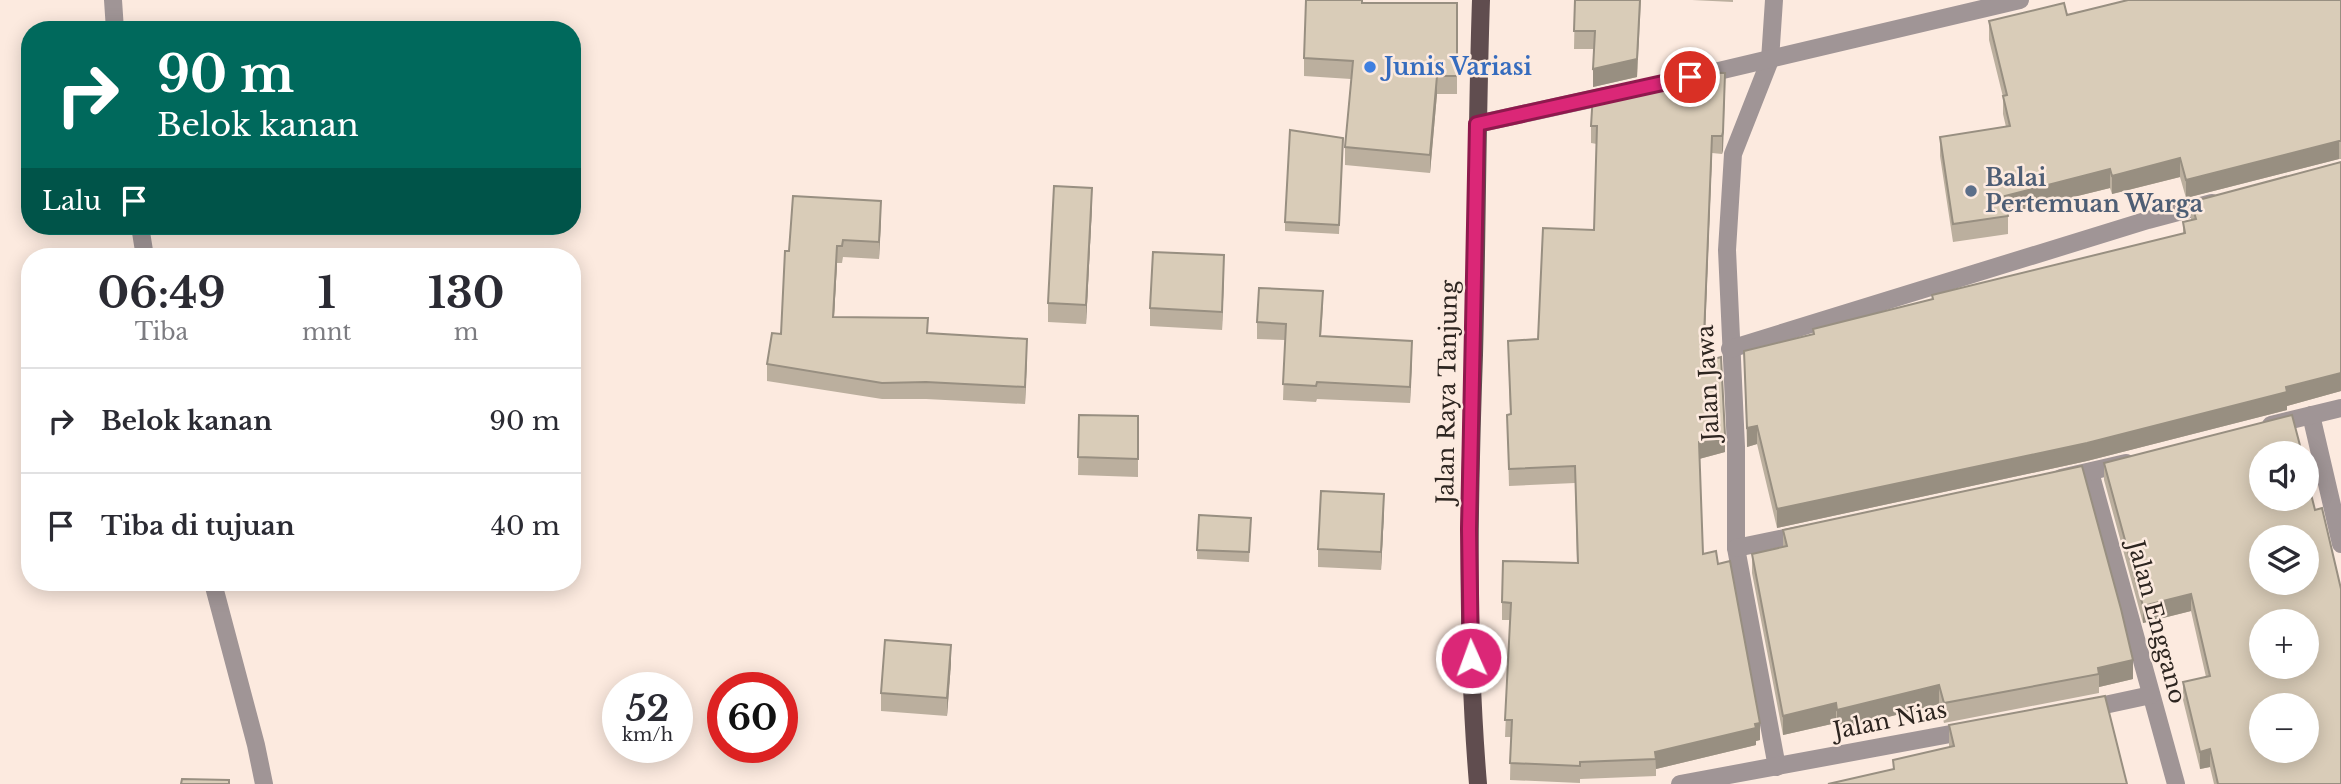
<!DOCTYPE html>
<html lang="id">
<head>
<meta charset="utf-8">
<style>
	:root { --surface:#fff; --page:#f7f7f7; --text:#2b2b33; --muted:#7c7c81; --line:#e1e1e2 }
	body { margin:0; font-family:"Libre Baskerville",serif; background:var(--page); color:var(--text); height:100vh; display:flex; flex-direction:column; font-size:26px; white-space:nowrap }
	* { box-sizing:border-box; margin:0 }
	p { font-size:23px; color:var(--muted) }
	.icon { flex:none; width:38px; height:38px; fill:none; stroke:currentColor; stroke-width:2; stroke-linecap:round; stroke-linejoin:round }
	.map { position:relative; flex:1; overflow:hidden }
	.side { position:absolute; left:21px; top:248px; width:560px; height:343px; display:flex; flex-direction:column; background:var(--surface); border-radius:28px; box-shadow:0 4px 18px #0003 }
	.side>* { flex:none }
	.guide { position:absolute; left:21px; top:21px; width:560px; height:214px; border-radius:28px; box-shadow:0 4px 18px #0003; background:#00695c; color:#fff; overflow:hidden }
	.tools { position:absolute; left:2249px; top:441px; display:grid; gap:14px }
	.tools a { display:grid; place-items:center; width:70px; height:70px; border-radius:50%; background:var(--surface); box-shadow:0 4px 18px #0003; font-size:35px }
	.speed { position:absolute; left:602px; top:672px; display:flex; gap:14px; font-size:35px; font-weight:700; text-align:center }
	.speed>* { display:grid; place-content:center; width:91px; height:91px; border-radius:50%; background:var(--surface); box-shadow:0 4px 18px #0003; line-height:1 }
	.speed small { font-size:18px; font-weight:400 }
	.speed .limit { border:10px solid #d22; background:#fff; color:#111 }
	.pin { position:absolute; display:grid; place-items:center; width:60px; height:60px; color:#fff; margin:-30px; border:4px solid #fff; border-radius:50%; box-shadow:0 2px 7px #0007 }
	.me { position:absolute; width:77px; margin:-38px; rotate:358deg; stroke-linejoin:round; filter:drop-shadow(0 0 5px #0008) }
	.turn { display:flex; align-items:center; gap:24px; height:147px; padding:0 21px; font-size:32px }
	.turn .icon { width:91px; height:91px; stroke-width:2.5 }
	.turn b { display:block; font-size:49px; line-height:60px }
	.then { display:flex; align-items:center; height:66px; padding:0 21px; background:#0003; gap:14px; font-size:26px }
	.eta { display:flex; justify-content:space-evenly; align-items:center; height:119px; text-align:center }
	.eta b { font-size:42px; font-weight:700; line-height:49px }
	ul { padding:0; list-style:none }
	li { display:flex; align-items:center; gap:21px; height:105px; padding:0 21px; border-top:2px solid var(--line) }
	li div { flex:1 }
	li b { display:block; font-size:26px }
	li em { font-style:normal }
	.map>svg:first-child { display:block }
	.lines { fill:none; stroke-linecap:round; stroke-linejoin:round }
	.street { stroke:#a09596; stroke-width:18 }
	.primary { stroke:#604d4f; stroke-width:18 }
	.wall { fill:#bbaf9e }
	.shaded-wall { fill:#988f81 }
	.building { fill:#d9ccb8; stroke:#988f81; stroke-width:2; fill-rule:evenodd }
	.route-casing { stroke:#8e194d; stroke-width:18 }
	.route { stroke:#db2777; stroke-width:12 }
	.shop-dot { fill:#3f7fe0; stroke:#fceadf; stroke-width:2.5 }
	.service-dot { fill:#5c6f8a; stroke:#fceadf; stroke-width:2.5 }
	.labels { text-anchor:middle; stroke-width:5; stroke-linejoin:round; paint-order:stroke }
	.shop-label { font-size:23px; font-weight:bold; fill:#366cbe; stroke:#fceadf; text-anchor:start }
	.service-label { font-size:23px; font-weight:bold; fill:#4e5e75; stroke:#fceadf; text-anchor:start }
	.street-label { font-size:23px; fill:#2d2520; stroke:#fceadf }
</style>
</head>
<body>
<div class="map">
<svg width="2341" height="784" viewBox="0 0 2341 784">
	<rect width="100%" height="100%" fill="#fceadf"/>
	<g class="lines">
		<!-- street -->
		<g class="street">
			<path d="M113,0L115,30"/>
			<path d="M1774,0L1770,60L1733,154L1727,250L1736,447V548L1777,767"/>
			<path d="M1689,78L2020,0"/>
			<path d="M1477,124L1614,94"/>
			<path d="M140,226L145,257"/>
			<path d="M1730,349L2148,220L2212,203"/>
			<path d="M2311,415L2341,544"/>
			<path d="M2271,425L2341,408"/>
			<path d="M2090,472L2176,784"/>
			<path d="M2061,478L2126,463"/>
			<path d="M1736,548L1804,534"/>
			<path d="M213,583L256,745L264,784"/>
			<path d="M2086,709L2151,695"/>
			<path d="M1680,784L1972,730"/>
		</g>
		<!-- primary -->
		<path class="primary" d="M1478,784C1466,641 1469,498 1474,355C1477,237 1477,118 1481,0"/>
	</g>
	<!-- wall -->
	<g class="wall">
		<path d="M1575,0H1641L1637,77L1593,87L1594,49H1574Z"/>
		<path d="M1692,0H1733V2Z"/>
		<path d="M2341,0V159H2339L2186,198L2180,177L2112,194L2110,188L2008,213V234L1953,242L1940,156V137L2006,127L2003,114V97L1989,40V21L2067,15Z"/>
		<path d="M1364,3H1457V94H1437L1430,173L1345,165V147L1351,79L1304,76V58Z"/>
		<path d="M1725,90L1723,150L1722,154L1712,153L1704,362L1725,452L1699,459L1703,554L1760,740L1756,741V745L1656,769V776L1580,779V783L1510,780L1511,737H1505L1510,620H1502V602L1577,563L1575,483L1509,486L1507,415L1510,414L1508,341L1538,339L1594,230L1597,144L1591,143V126Z"/>
		<path d="M1343,147L1339,234L1285,231V222Z"/>
		<path d="M2341,162V391L2287,406V410L2087,461L1777,528L1757,444L1747,447L1744,351L1813,334V329L1932,299V295L2183,234V222L2191,220V202Z"/>
		<path d="M1092,206L1086,324L1048,322V303Z"/>
		<path d="M881,218L879,259L843,257L842,263H837L834,317L928,333L1027,355L1025,404L926,399H882L767,381V364L781,334L789,251Z"/>
		<path d="M1224,273L1222,330L1150,326V308Z"/>
		<path d="M1323,307L1321,336L1412,357L1410,403L1317,399L1316,402L1283,400L1285,340L1257,339V322Z"/>
		<path d="M1079,415L1138,416V477L1078,475Z"/>
		<path d="M2104,463L2341,784H2214L2210,767L2200,769L2183,700V682L2206,677L2191,611L2143,623L2104,480Z"/>
		<path d="M1384,512L1381,570L1318,567V549Z"/>
		<path d="M1251,518L1249,562L1197,559V550Z"/>
		<path d="M1783,530L2133,679L2099,687V693L1944,723L1939,704L1837,730L1836,723L1783,735L1752,573V554L1783,546Z"/>
		<path d="M951,663L947,716L881,711V693Z"/>
		<path d="M1949,725L2127,784L1893,769V760L1949,747Z"/>
	</g>
	<!-- shaded-wall -->
	<g class="shaded-wall">
		<path d="M1640,0L1637,77L1593,87V69Z"/>
		<path d="M1725,73L1723,150L1722,154V136Z"/>
		<path d="M1437,76V94L1430,173V155Z"/>
		<path d="M1712,136V153L1703,379V362Z"/>
		<path d="M2339,141V159L2186,198V180Z"/>
		<path d="M2180,158V177L2112,194V176Z"/>
		<path d="M2110,169V188L2005,214V196Z"/>
		<path d="M1092,188V206L1086,324V305Z"/>
		<path d="M881,201V218L879,259V242Z"/>
		<path d="M837,246V263L833,334V317Z"/>
		<path d="M1224,255V273L1222,330V312Z"/>
		<path d="M1027,339V355L1025,404V387Z"/>
		<path d="M1412,341V357L1410,403V387Z"/>
		<path d="M2341,373V391L2287,406V410L2087,461L1777,528V509L2286,387Z"/>
		<path d="M1757,426V444L1747,447V428Z"/>
		<path d="M1725,435V452L1699,459V442Z"/>
		<path d="M1384,494V512L1381,570V552Z"/>
		<path d="M2191,594V611L2143,623V606Z"/>
		<path d="M951,645V663L947,716V698Z"/>
		<path d="M2133,660V679L2099,687V674L2098,668Z"/>
		<path d="M1939,685V704L1837,730V710Z"/>
		<path d="M1836,703V723L1783,735V716Z"/>
		<path d="M1760,723V740L1756,741V745L1656,769L1655,752Z"/>
		<path d="M2210,749V767L2200,769V752Z"/>
	</g>
	<!-- building -->
	<g class="building">
		<path d="M1306,0H1362V3H1457V76H1437L1430,155L1345,147L1353,61L1304,58Z"/>
		<path d="M1575,0H1640L1637,59L1593,69L1595,31H1574Z"/>
		<path d="M2128,0H2341V141H2339L2186,180L2180,158L2112,176L2110,169L2005,196L2008,216L1953,224L1940,137L2010,126L2003,96L2007,95L1989,21L2064,3L2067,15Z"/>
		<path d="M1690,72L1725,73L1723,132L1722,136H1712L1703,362L1721,357L1725,435L1699,442L1703,554L1716,551L1718,564L1730,561L1760,723L1755,724L1756,728L1655,752L1656,759L1580,762V766L1510,763L1512,720H1505L1511,603L1502,602L1503,561L1578,563L1575,466L1509,469L1507,415L1511,414L1508,341L1538,339L1543,228L1594,230L1597,126H1591L1593,93Z"/>
		<path d="M1290,130L1343,138L1339,225L1285,222Z"/>
		<path d="M2341,162V373L2286,387L2287,392L2087,443L1777,509L1757,426L1747,428L1744,351L1814,334L1813,329L1933,299L1932,295L2185,233L2183,222L2196,219L2191,202Z"/>
		<path d="M1054,186L1092,188L1086,305L1048,303Z"/>
		<path d="M793,196L881,201L879,242L843,240L842,246H837L833,317L928,318L927,333L1027,339L1025,387L926,382L882,383L767,364L772,333L781,334L785,251H789Z"/>
		<path d="M1153,252L1224,255L1222,312L1150,308Z"/>
		<path d="M1259,288L1323,291L1320,336L1412,341L1410,387L1317,382L1316,386L1283,384L1286,324L1257,322Z"/>
		<path d="M1079,415L1138,416V459L1078,457Z"/>
		<path d="M2292,415L2302,453H2261V499H2306V474L2315,510L2322,508L2341,589V784H2218L2210,749L2200,752L2183,682L2210,676L2191,594L2143,606L2104,463ZM2261,537H2306V583H2261ZM2261,621H2306V667H2261ZM2261,705H2306V751H2261Z"/>
		<path d="M2082,466L2121,609L2133,660L2098,668L2099,674L1944,703L1939,685L1837,710L1836,703L1783,716L1752,554L1787,546L1783,530Z"/>
		<path d="M1321,491L1384,494L1381,552L1318,549Z"/>
		<path d="M1199,515L1251,518L1249,552L1197,550Z"/>
		<path d="M885,640L951,645L947,698L881,693Z"/>
		<path d="M2105,696L2127,784H1828L1894,769L1893,760L1954,746L1949,725Z"/>
		<path d="M182,779L229,780V784H181Z"/>
	</g>
	<g class="lines">
		<!-- route casing -->
		<g class="route-casing">
			<path id="route" d="M1471,658L1469,529L1477,124L1690,77"/>
		</g>
		<!-- route -->
		<use href="#route" class="route"/>
	</g>
	<!-- markers -->
	<circle class="shop-dot" cx="1370" cy="67" r="7"/>
	<circle class="service-dot" cx="1971" cy="191" r="7"/>
	<g class="labels">
		<!-- shop labels -->
		<g class="shop-label">
			<text x="1384" y="75">Junis Variasi</text>
		</g>
		<!-- service labels -->
		<g class="service-label">
			<text x="1985" y="186">Balai<tspan x="1985" dy="26">Pertemuan Warga</tspan></text>
		</g>
		<!-- street labels -->
		<g class="street-label">
			<text transform="translate(1708 383) rotate(-93)" y="8">Jalan Jawa</text>
			<text transform="translate(1447 392) rotate(-89)" y="8">Jalan Raya Tanjung</text>
			<text transform="translate(2157 622) rotate(75)" y="8">Jalan Enggano</text>
			<text transform="translate(1890 720) rotate(-11)" y="8">Jalan Nias</text>
		</g>
	</g>
</svg>
<div class="tools">
<a><svg class="icon" aria-label="sound" viewBox="0 0 24 24"><path d="M4 9h4l5-4v14l-5-4H4zM17 9q2 3 0 6"/></svg></a>
<a><svg class="icon" aria-label="layers" viewBox="0 0 24 24"><path d="M12 4l9 5-9 5-9-5zM3 14l9 5 9-5"/></svg></a>
<a>+</a>
<a>−</a>
</div>
<div class="speed"><div>52<small>km/h</small></div><div class="limit">60</div></div>
<div class="pin" style="left:1690px;top:77px;background:#d93025"><svg class="icon" aria-label="arrive" viewBox="0 0 24 24"><path d="M6 21V4h12l-3 4 3 4H6"/></svg></div>
<svg class="me" style="left:1471px;top:658px" viewBox="-20 -20 40 40"><circle r="17" fill="#db2777" stroke="#fff" stroke-width="3"/><path d="M0-11L8 9 0 5-8 9z" fill="#fff"/></svg>
<div class="guide">
<div class="turn"><svg class="icon" aria-label="right" viewBox="0 0 24 24"><path d="M7 20v-9h11M14 6l5 5-5 5"/></svg><div><b>90 m</b>Belok kanan</div></div>
<div class="then">Lalu<svg class="icon" aria-label="arrive" viewBox="0 0 24 24"><path d="M6 21V4h12l-3 4 3 4H6"/></svg></div>
</div>
<section class="side">
<div class="eta">
<div><b>06:49</b><p>Tiba</p></div>
<div><b>1</b><p>mnt</p></div>
<div><b>130</b><p>m</p></div>
</div>
<ul>
<li><svg class="icon" aria-label="right" viewBox="0 0 24 24"><path d="M7 20v-9h11M14 6l5 5-5 5"/></svg><div><b>Belok kanan</b></div><em>90 m</em></li>
<li><svg class="icon" aria-label="arrive" viewBox="0 0 24 24"><path d="M6 21V4h12l-3 4 3 4H6"/></svg><div><b>Tiba di tujuan</b></div><em>40 m</em></li>
</ul>
</section>
</div>
</body>
</html>
